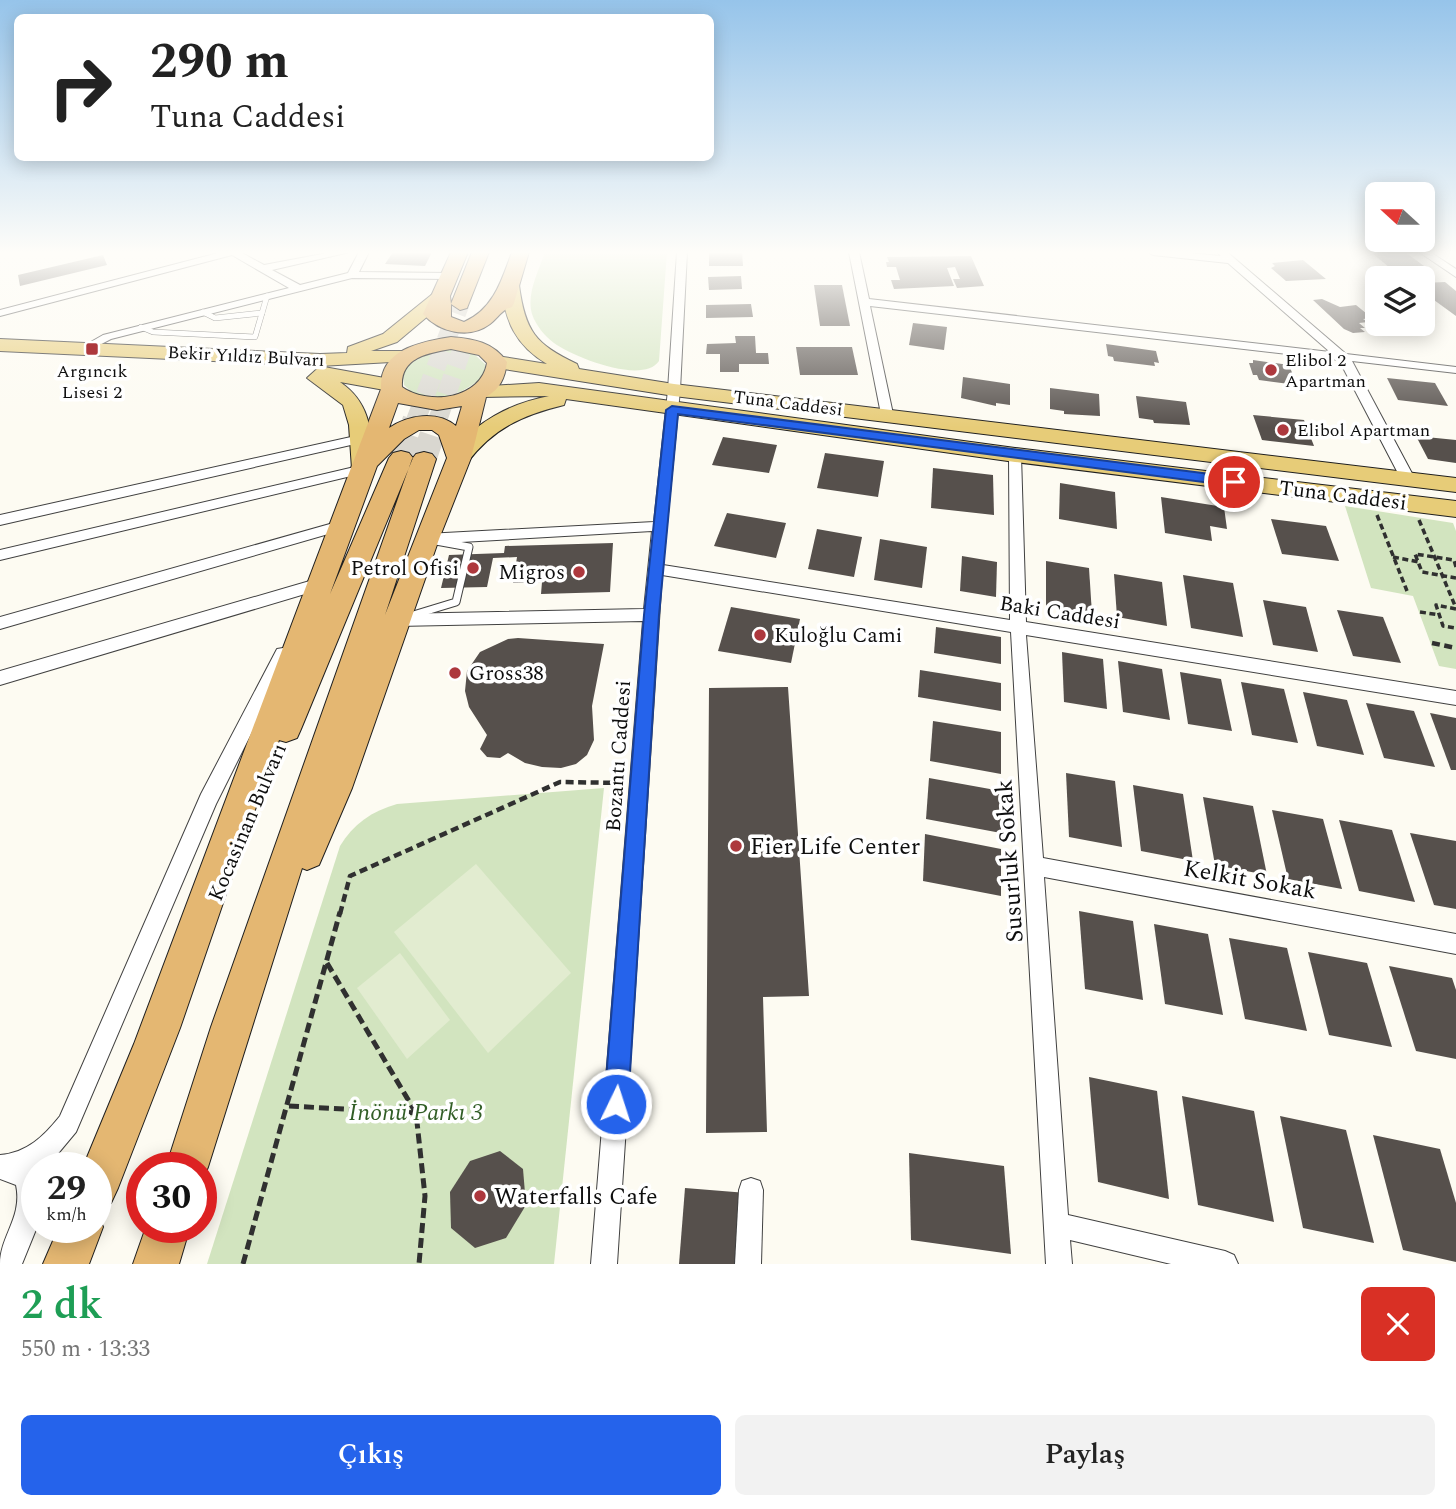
<!DOCTYPE html>
<html lang="tr">
<head>
<meta charset="utf-8">
<style>
	:root { --surface:#fff; --page:#f2f2f2; --text:#222; --muted:#767676; --accent:#2563eb }
	body { margin:0; font-family:Spectral,serif; background:var(--page); color:var(--text); height:100vh; display:flex; flex-direction:column; font-size:26px; white-space:nowrap }
	* { box-sizing:border-box; margin:0 }
	p { font-size:23px; color:var(--muted) }
	.icon { flex:none; width:38px; height:38px; fill:none; stroke:currentColor; stroke-width:2; stroke-linecap:round; stroke-linejoin:round }
	.map { position:relative; height:1264px; overflow:hidden }
	.side { display:flex; flex-direction:column; background:var(--surface); flex:1 }
	.side>* { flex:none }
	.top-card { position:absolute; left:14px; top:14px; width:700px; height:147px; border-radius:10px; box-shadow:0 4px 18px #0003; background:#fff; color:var(--text); overflow:hidden }
	.needle { width:46px; rotate:291deg }
	.controls { position:absolute; left:1365px; top:182px; display:grid; gap:14px }
	.controls a { display:grid; place-items:center; width:70px; height:70px; border-radius:10px; background:var(--surface); box-shadow:0 4px 18px #0003; font-size:35px }
	.speed { position:absolute; left:21px; top:1152px; display:flex; gap:14px; font-size:35px; font-weight:700; text-align:center }
	.speed>* { display:grid; place-content:center; width:91px; height:91px; border-radius:50%; background:var(--surface); box-shadow:0 4px 18px #0003; line-height:1 }
	.speed small { font-size:18px; font-weight:400 }
	.speed .limit { border:10px solid #d22; background:#fff; color:#111 }
	.pin { position:absolute; display:grid; place-items:center; width:60px; height:60px; color:#fff; margin:-30px; border:4px solid #fff; border-radius:50%; box-shadow:0 2px 7px #0007 }
	.me { position:absolute; width:77px; margin:-38px; rotate:4deg; stroke-linejoin:round; filter:drop-shadow(0 0 5px #0008) }
	.turn { display:flex; align-items:center; gap:24px; height:147px; padding:0 21px; font-size:32px }
	.turn .icon { width:91px; height:91px; stroke-width:2.5 }
	.turn b { display:block; font-size:49px; line-height:60px }
	.round { display:grid; place-items:center; flex:none; width:74px; height:74px; border-radius:10px; background:var(--page) }
	.summary { display:flex; align-items:center; justify-content:space-between; height:119px; padding:0 21px }
	h1 { font-size:42px; font-weight:600; line-height:52px; color:#1e9e55 }
	.action { display:flex; gap:14px; margin-top:auto; padding:14px 21px }
	.action a { flex:1; height:80px; border-radius:10px; background:var(--accent); color:#fff; font-size:28px; font-weight:600; line-height:80px; text-align:center }
	.action a+a { background:var(--page); color:var(--text) }
	.map>svg:first-child { display:block }
	.green { fill:#d2e4bf }
	.pitch { fill:#e2ecd0 }
	.building { fill:#56504c }
	.lines { fill:none; stroke-linecap:round; stroke-linejoin:round }
	.trunk-tunnel-far1 { stroke:#d9d7d0; stroke-width:19; stroke-dasharray:19 10; stroke-linecap:butt }
	.trunk-tunnel { stroke:#d9d7d0; stroke-width:25; stroke-dasharray:25 12; stroke-linecap:butt }
	.service-far1-casing { stroke:#414141; stroke-width:6 }
	.service-casing { stroke:#414141; stroke-width:9 }
	.minor-casing { stroke:#414141; stroke-width:2 }
	.primary-casing { stroke:#1f1f1f; stroke-width:2 }
	.trunk-casing { stroke:#1f1f1f; stroke-width:2 }
	.path-far2 { stroke:#303030; stroke-width:3.5; stroke-dasharray:6 3.5; stroke-linecap:butt }
	.path-far1 { stroke:#303030; stroke-width:4.5; stroke-dasharray:8 4.5; stroke-linecap:butt }
	.path { stroke:#303030; stroke-width:5; stroke-dasharray:10 5; stroke-linecap:butt }
	.service-far1 { stroke:#fff; stroke-width:5 }
	.service { stroke:#fff; stroke-width:7 }
	.minor { fill:#fff; fill-rule:evenodd }
	.primary { fill:#e7cc78; fill-rule:evenodd }
	.trunk { fill:#e4b772; fill-rule:evenodd }
	.route { fill:#2563eb; stroke:#184099; stroke-width:2 }
	.poi-dot { fill:#ad383d; stroke:#fff; stroke-width:2.5 }
	.labels { text-anchor:middle; stroke-width:7; stroke-linejoin:round; paint-order:stroke }
	.far-street-label { font-size:18px; fill:#0e0e0e; stroke:#fff }
	.far-poi-label { font-size:18px; fill:#0e0e0e; stroke:#fff; text-anchor:start }
	.street-label { font-size:21px; fill:#0e0e0e; stroke:#fff }
	.poi-label { font-size:21px; fill:#0e0e0e; stroke:#fff; text-anchor:end }
	.near-poi-label { font-size:24px; fill:#0e0e0e; stroke:#fff; text-anchor:start }
	.near-street-label { font-size:24px; fill:#0e0e0e; stroke:#fff }
	.near-park-label { font-size:24px; font-style:italic; fill:#325e27; stroke:#fff }
</style>
</head>
<body>
<div class="map">
<svg width="1456" height="1264" viewBox="0 0 1456 1264">
	<rect width="100%" height="100%" fill="#fdfbf2"/>
	<!-- green -->
	<g class="green">
		<path d="M545,252H667L659,361C643,385 573,357 554,343C545,336 536,326 532,314C526,294 539,270 545,252Z"/>
		<path d="M454,349L474,354L485,364V373C468,395 425,409 404,385L403,371C417,356 434,350 454,349Z"/>
		<path d="M1345,506L1453,523L1456,531V669L1439,666L1413,596L1371,588Z"/>
		<path d="M604,788L554,1264H207L340,846C353,824 372,811 397,804Z"/>
	</g>
	<!-- pitch -->
	<g class="pitch">
		<path d="M476,864L571,973L488,1053L394,932Z"/>
		<path d="M400,953L450,1020L407,1059L357,988Z"/>
	</g>
	<!-- building -->
	<g class="building">
		<path d="M393,252H432L425,266L385,264Z"/>
		<path d="M709,252H742L743,266H709Z"/>
		<path d="M1371,252H1405L1424,266L1390,268Z"/>
		<path d="M103,255L107,265L20,286L18,275Z"/>
		<path d="M971,256L984,286L957,288L953,279H960L955,267L947,268L954,286L894,289L891,280H900L896,267H887L886,262H889L887,257Z"/>
		<path d="M1303,260L1326,279L1286,281L1271,268L1275,266L1272,263Z"/>
		<path d="M741,276L742,289L709,290L708,277Z"/>
		<path d="M1445,282L1456,291V316L1423,292V283Z"/>
		<path d="M814,285H842L850,326H820Z"/>
		<path d="M1322,299L1340,307L1356,305L1372,318L1363,319L1368,322L1359,323L1365,328H1360L1365,332L1353,333L1344,329L1313,300Z"/>
		<path d="M751,304L753,317L706,318V305Z"/>
		<path d="M913,323L947,327L944,350L909,345Z"/>
		<path d="M735,336H755L756,353H768L769,364H739V372H720V354H706L707,344L736,343Z"/>
		<path d="M1106,344L1156,351L1159,363L1154,362L1155,366L1114,361L1113,357L1108,356Z"/>
		<path d="M796,347H852L858,375H800Z"/>
		<path d="M1253,360L1289,365L1297,385L1259,380L1257,375H1253L1249,363H1253Z"/>
		<path d="M963,377L1010,384V405L996,403V406L961,398Z"/>
		<path d="M1387,378L1435,383L1448,406L1398,400Z"/>
		<path d="M1050,388L1099,394L1100,416L1064,414V411L1050,409Z"/>
		<path d="M1136,396L1186,402L1190,425L1154,423L1153,420L1139,418Z"/>
		<path d="M1253,415L1304,420L1314,446L1262,440Z"/>
		<path d="M1416,436L1456,440V463L1428,459Z"/>
		<path d="M723,437L777,445L769,473L712,465Z"/>
		<path d="M825,453L884,461L878,497L817,488Z"/>
		<path d="M933,468L993,475L994,515L931,508Z"/>
		<path d="M1060,483L1115,492L1117,529L1059,519Z"/>
		<path d="M1161,497L1224,507L1227,529L1210,526L1212,541L1165,533Z"/>
		<path d="M727,513L786,523L776,558L714,546Z"/>
		<path d="M1271,519L1326,526L1339,561L1282,554Z"/>
		<path d="M817,529L862,537L854,577L808,569Z"/>
		<path d="M880,539L927,547L922,588L874,580Z"/>
		<path d="M613,543L610,592L541,594L542,582L513,583L517,557L493,558L487,587L441,588L449,555L504,553L505,546Z"/>
		<path d="M962,556L997,562L996,597L960,591Z"/>
		<path d="M1046,561L1089,568L1092,614L1046,606Z"/>
		<path d="M1114,574L1162,582L1167,626L1117,617Z"/>
		<path d="M1183,575L1233,583L1243,637L1191,628Z"/>
		<path d="M1263,600L1306,607L1318,652L1273,645Z"/>
		<path d="M731,607L800,619L791,663L718,651Z"/>
		<path d="M1337,610L1383,617L1401,663L1353,656Z"/>
		<path d="M936,627L1001,637V664L934,653Z"/>
		<path d="M518,638L604,644L592,706L594,740L587,755L576,764L561,768L542,767L525,763L508,753L500,758L487,757L480,749L487,735L469,707L465,691L467,671L480,652L508,639Z"/>
		<path d="M1062,652L1103,659L1107,709L1064,702Z"/>
		<path d="M1118,661L1162,669L1170,720L1123,712Z"/>
		<path d="M920,670L1001,683V711L918,697Z"/>
		<path d="M1180,672L1221,679L1232,731L1188,724Z"/>
		<path d="M1241,682L1284,689L1298,743L1252,735Z"/>
		<path d="M788,687L809,996L763,997L767,1132L706,1133L709,688Z"/>
		<path d="M1303,692L1347,700L1364,755L1317,746Z"/>
		<path d="M1366,703L1414,711L1435,767L1384,758Z"/>
		<path d="M1430,713L1456,718V770H1451Z"/>
		<path d="M933,721L1001,732V774L930,761Z"/>
		<path d="M1066,773L1115,781L1122,847L1069,837Z"/>
		<path d="M929,778L1001,791V833L926,819Z"/>
		<path d="M1133,785L1183,794L1193,861L1141,851Z"/>
		<path d="M1203,797L1253,806L1267,875L1215,865Z"/>
		<path d="M1272,810L1323,819L1342,889L1288,879Z"/>
		<path d="M1339,820L1392,830L1415,902L1359,891Z"/>
		<path d="M1410,833L1456,841V909L1434,905Z"/>
		<path d="M925,834L1001,849V896L923,881Z"/>
		<path d="M1079,911L1133,921L1143,1000L1085,989Z"/>
		<path d="M1154,924L1208,934L1223,1015L1165,1004Z"/>
		<path d="M1229,938L1287,948L1307,1031L1245,1019Z"/>
		<path d="M1308,952L1367,963L1392,1047L1329,1035Z"/>
		<path d="M1389,966L1452,978L1456,990V1059L1416,1051Z"/>
		<path d="M1089,1077L1157,1091L1169,1199L1098,1182Z"/>
		<path d="M1182,1096L1254,1111L1274,1222L1198,1205Z"/>
		<path d="M1280,1116L1346,1130L1374,1243L1303,1228Z"/>
		<path d="M1373,1135L1440,1149L1456,1203V1262L1403,1250Z"/>
		<path d="M500,1151L523,1169L526,1205L506,1238L475,1248L451,1228L450,1192L470,1161Z"/>
		<path d="M909,1153L1004,1166L1011,1254L911,1240Z"/>
		<path d="M685,1188L747,1193L745,1264H679Z"/>
	</g>
	<g class="lines">
		<!-- trunk-tunnel-far1 -->
		<g class="trunk-tunnel-far1">
			<path d="M415,422L460,304"/>
			<path d="M437,422L461,352"/>
		</g>
		<!-- trunk-tunnel -->
		<g class="trunk-tunnel">
			<path d="M401,458L415,420"/>
			<path d="M424,459L437,420"/>
		</g>
		<!-- service-far1 casing -->
		<g class="service-far1-casing">
			<g id="service-far1">
				<path d="M203,312L215,318L262,313"/>
				<path d="M141,327L153,332L255,337L267,296"/>
			</g>
		</g>
		<!-- service casing -->
		<g class="service-casing">
			<path id="service" d="M410,616L456,602L469,547L436,541"/>
		</g>
		<!-- minor casing -->
		<g class="minor-casing">
			<g id="minor">
				<path d="M222,252H240L264,265L333,252H350L272,270L300,285L348,273L359,252H369L359,272L449,273L454,276L449,279L352,278L111,339L86,352L80,349L82,347L103,335L289,288L232,255L0,316V310Z"/>
				<path d="M677,252H687L680,390L663,565L1010,620L1009,455L1015,451L1021,455L1026,622L1456,691V705L1026,635L1043,858L1456,934V954L1044,877L1068,1215L1225,1251L1234,1255L1238,1264H1171L1070,1240L1072,1264H1046L1011,632L662,575L617,1264H591L643,621L397,626L389,620L397,614L644,609L652,531L426,544L419,539L426,534L654,522L668,390Z"/>
				<path d="M849,252H859L869,299L1330,352L1228,263L1153,255L1148,252H1177L1221,256L1217,252H1227L1346,354L1456,367V373L1352,361L1415,479L1408,483L1401,479L1339,360L870,306L893,414L887,418L881,414Z"/>
				<path d="M1419,252H1430L1456,269V277Z"/>
				<path d="M360,435L366,439L364,442L0,525V515Z"/>
				<path d="M363,465L370,469L368,472L0,560V550Z"/>
				<path d="M344,520L351,525L349,528L0,629V617Z"/>
				<path d="M320,578L325,580L327,584L325,588L0,685V671Z"/>
				<path d="M283,648L289,649L291,654L216,804L76,1132L56,1156L34,1170L37,1176V1227L22,1264H0C0,1236 23,1217 16,1185L0,1179V1155C27,1153 44,1136 60,1116L201,794L277,649Z"/>
				<path d="M751,1178L760,1181L763,1190L761,1264H735L739,1190L742,1181Z"/>
			</g>
		</g>
		<!-- primary casing -->
		<g class="primary-casing">
			<g id="primary">
				<path d="M510,280L519,285C525,331 535,344 577,364L579,369L674,384L1456,478V492L674,396L497,368L490,366L487,362L490,358L497,356L547,364C515,345 505,321 501,285Z"/>
				<path d="M441,291L447,292L450,296L447,300L397,342L371,351H416L418,355L416,359L409,361L320,366L0,351V339L320,354L347,353L348,347L383,334L435,292Z"/>
				<path d="M324,367L390,379L397,381L400,385L397,389L390,391L340,382C372,404 371,433 374,469L371,474H355L352,469L349,425L343,405L307,378L317,369Z"/>
				<path d="M539,383L1015,448L1456,501V517L1015,462L566,399L564,405C523,415 493,428 467,463H451L448,458L451,453C477,421 509,404 549,396L481,397L474,395L471,391L474,387Z"/>
			</g>
		</g>
		<!-- trunk casing -->
		<g class="trunk-casing">
			<g id="trunk">
				<path d="M451,252H468L450,296L451,304L472,252H489L467,308L460,310L451,304V317L464,322C494,309 502,279 512,252H529L514,303L512,307C501,310 499,317 490,324C469,340 439,332 423,314Z"/>
				<path d="M451,337C474,339 493,342 507,362C505,378 500,389 486,397L471,458L439,539L352,788L319,865L307,870L302,868L208,1167L201,1183V1167H166L211,1027L412,459L416,454L424,452L432,454L436,459L385,615L447,458L439,435L432,430H419L404,439L377,466L330,594L389,458L393,453L401,451L409,453L413,458L301,729L297,738L286,742L279,740L180,1028L118,1188L111,1203L96,1210V1167H83L134,1044L307,584L381,389C379,350 419,342 451,337ZM451,349L479,355L487,363C481,399 429,406 402,387C400,358 427,353 451,349ZM398,403L437,410L462,406L456,426C437,410 408,415 389,428Z"/>
				<path d="M96,1211L103,1227L89,1264H43L59,1227H96Z"/>
				<path d="M146,1227H190L179,1264H133Z"/>
			</g>
		</g>
		<!-- path-far2 -->
		<g class="path-far2">
			<path d="M1377,515L1407,591"/>
			<path d="M1419,520L1456,608"/>
			<path d="M1393,557L1419,562"/>
			<path d="M1456,567L1454,560L1415,554L1422,572L1456,578"/>
			<path d="M1456,609L1436,605L1443,626L1456,628"/>
			<path d="M1420,612L1440,615"/>
		</g>
		<!-- path-far1 -->
		<g class="path-far1">
			<path d="M1432,643L1456,648"/>
			<path d="M340,914L350,876L560,782L622,783"/>
		</g>
		<!-- path -->
		<g class="path">
			<path d="M327,963L416,1113L425,1196L419,1264"/>
			<path d="M289,1106L416,1113"/>
			<path d="M243,1264L340,912"/>
		</g>
		<!-- service-far1 -->
		<use href="#service-far1" class="service-far1"/>
		<!-- service -->
		<use href="#service" class="service"/>
		<!-- minor -->
		<use href="#minor" class="minor"/>
		<!-- primary -->
		<use href="#primary" class="primary"/>
		<!-- trunk -->
		<use href="#trunk" class="trunk"/>
	</g>
	<!-- sky -->
	<linearGradient id="sky" x2="0" y2="1"><stop stop-color="#96c4ea"/><stop offset="0.59" stop-color="#fefdf9"/><stop offset="1" stop-color="#fefdf9" stop-opacity="0"/></linearGradient>
	<rect width="1456" height="428" fill="url(#sky)"/>
	<!-- route -->
	<path class="route" d="M672,406L1234,477L1241,482L1234,486L678,414L659,615L628,1104L624,1112L616,1115L608,1112L604,1104L644,615L666,410Z"/>
	<!-- markers -->
	<g class="poi-dot">
		<rect x="85" y="342" width="14" height="14" rx="3.5"/>
		<circle cx="1271" cy="370" r="7"/>
		<circle cx="1283" cy="430" r="7"/>
		<circle cx="473" cy="568" r="7"/>
		<circle cx="579" cy="572" r="7"/>
		<circle cx="760" cy="635" r="7"/>
		<circle cx="455" cy="673" r="7"/>
		<circle cx="736" cy="846" r="7"/>
		<circle cx="480" cy="1196" r="7"/>
	</g>
	<g class="labels">
		<!-- far-street labels -->
		<g class="far-street-label">
			<text transform="translate(246 356) rotate(3)" y="6">Bekir Yıldız Bulvarı</text>
			<text transform="translate(788 403) rotate(7)" y="6">Tuna Caddesi</text>
		</g>
		<!-- far-poi labels -->
		<g class="far-poi-label">
			<text x="1285" y="366">Elibol 2<tspan x="1285" dy="21">Apartman</tspan></text>
			<text x="92" y="377" text-anchor="middle">Argıncık<tspan x="92" dy="21">Lisesi 2</tspan></text>
			<text x="1297" y="436">Elibol Apartman</text>
		</g>
		<!-- street labels -->
		<g class="street-label">
			<text transform="translate(1343 495) rotate(7)" y="7">Tuna Caddesi</text>
			<text transform="translate(1060 612) rotate(9)" y="7">Baki Caddesi</text>
			<text transform="translate(618 756) rotate(-86)" y="7">Bozantı Caddesi</text>
			<text transform="translate(247 822) rotate(-67)" y="7">Kocasinan Bulvarı</text>
		</g>
		<!-- poi labels -->
		<g class="poi-label">
			<text x="459" y="575">Petrol Ofisi</text>
			<text x="565" y="579">Migros</text>
			<text x="774" y="642" text-anchor="start">Kuloğlu Cami</text>
			<text x="469" y="680" text-anchor="start">Gross38</text>
		</g>
		<!-- near-poi labels -->
		<g class="near-poi-label">
			<text x="750" y="854">Fier Life Center</text>
			<text x="494" y="1204">Waterfalls Cafe</text>
		</g>
		<!-- near-street labels -->
		<g class="near-street-label">
			<text transform="translate(1009 861) rotate(-94)" y="8">Susurluk Sokak</text>
			<text transform="translate(1250 879) rotate(10)" y="8">Kelkit Sokak</text>
		</g>
		<!-- near-park labels -->
		<g class="near-park-label">
			<text x="416" y="1120">İnönü Parkı 3</text>
		</g>
	</g>
</svg>
<div class="controls">
<a><svg class="needle" viewBox="-14 -14 28 28"><path d="M0-13l5 13h-10z" fill="#e53935"/><path d="M0 13l5-13h-10z" fill="#767676"/></svg></a>
<a><svg class="icon" aria-label="layers" viewBox="0 0 24 24"><path d="M12 4l9 5-9 5-9-5zM3 14l9 5 9-5"/></svg></a>
</div>
<div class="speed"><div>29<small>km/h</small></div><div class="limit">30</div></div>
<div class="pin" style="left:1234px;top:482px;background:#d93025"><svg class="icon" aria-label="arrive" viewBox="0 0 24 24"><path d="M6 21V4h12l-3 4 3 4H6"/></svg></div>
<svg class="me" style="left:616px;top:1104px" viewBox="-20 -20 40 40"><circle r="17" fill="#2563eb" stroke="#fff" stroke-width="3"/><path d="M0-11L8 9 0 5-8 9z" fill="#fff"/></svg>
<div class="top-card">
<div class="turn"><svg class="icon" aria-label="right" viewBox="0 0 24 24"><path d="M7 20v-9h11M14 6l5 5-5 5"/></svg><div><b>290 m</b>Tuna Caddesi</div></div>
</div>
</div>
<section class="side">
<div class="summary"><div><h1>2 dk</h1><p>550 m · 13:33</p></div><a class="round" style="background:#d93025;color:#fff"><svg class="icon" aria-label="close" viewBox="0 0 24 24"><path d="M6 6l12 12M18 6L6 18"/></svg></a></div>
<div class="action"><a>Çıkış</a><a>Paylaş</a></div>
</section>
</body>
</html>
